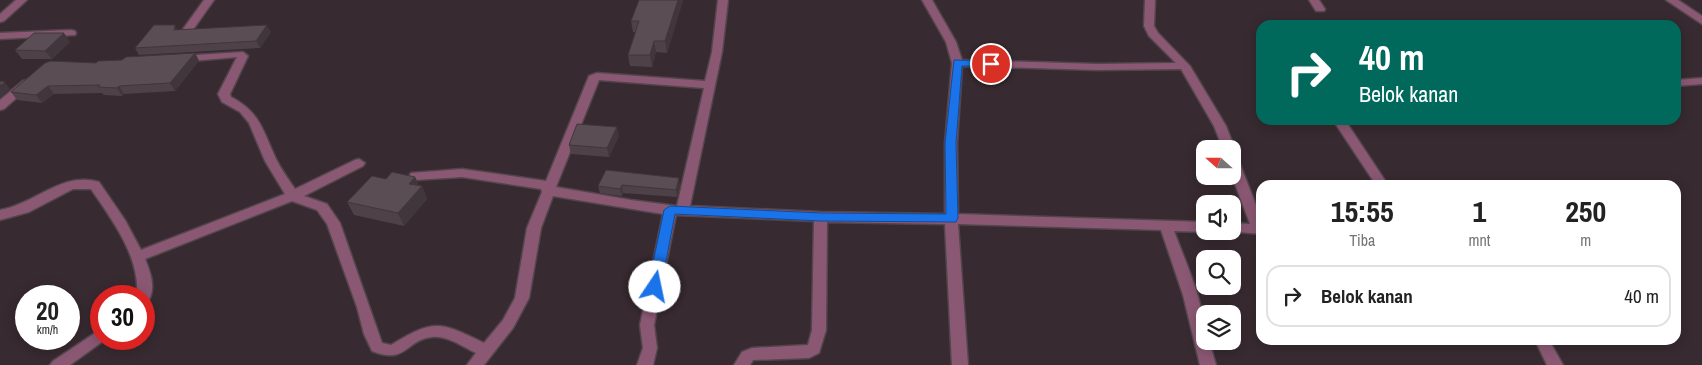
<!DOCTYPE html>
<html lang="id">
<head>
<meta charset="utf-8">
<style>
	:root { --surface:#fff; --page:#f6f6f6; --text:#222; --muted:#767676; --line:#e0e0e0 }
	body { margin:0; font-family:"Archivo Narrow",sans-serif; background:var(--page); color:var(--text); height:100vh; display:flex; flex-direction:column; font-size:19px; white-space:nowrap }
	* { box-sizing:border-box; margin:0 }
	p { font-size:16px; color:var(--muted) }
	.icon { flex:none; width:28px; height:28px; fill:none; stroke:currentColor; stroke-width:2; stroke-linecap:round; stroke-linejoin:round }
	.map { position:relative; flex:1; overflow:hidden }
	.drawer { position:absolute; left:1256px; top:180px; width:425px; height:165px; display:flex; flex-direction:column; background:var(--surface); border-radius:15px; box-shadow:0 2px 12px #0003 }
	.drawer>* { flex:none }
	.top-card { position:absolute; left:1256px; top:20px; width:425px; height:105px; border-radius:15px; box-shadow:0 2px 12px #0003; background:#00695c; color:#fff; overflow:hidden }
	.needle { width:32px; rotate:291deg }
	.fabs { position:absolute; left:1196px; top:140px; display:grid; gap:10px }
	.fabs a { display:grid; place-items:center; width:45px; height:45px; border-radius:10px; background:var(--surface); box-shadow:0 2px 12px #0003; font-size:25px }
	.speed { position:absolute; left:15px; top:285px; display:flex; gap:10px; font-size:25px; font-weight:700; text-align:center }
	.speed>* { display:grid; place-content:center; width:65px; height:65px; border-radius:50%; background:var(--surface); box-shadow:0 2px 12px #0003; line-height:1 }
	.speed small { font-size:12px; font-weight:400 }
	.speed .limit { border:8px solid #d22; background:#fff; color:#111 }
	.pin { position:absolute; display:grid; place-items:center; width:42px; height:42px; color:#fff; margin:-21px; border:2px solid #fff; border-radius:50%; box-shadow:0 1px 5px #0007 }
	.me { position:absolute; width:55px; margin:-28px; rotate:11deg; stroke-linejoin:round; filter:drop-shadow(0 0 4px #0008) }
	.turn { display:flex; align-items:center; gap:18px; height:105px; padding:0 20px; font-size:22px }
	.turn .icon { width:65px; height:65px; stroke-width:2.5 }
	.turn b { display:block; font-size:35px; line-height:42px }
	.eta { display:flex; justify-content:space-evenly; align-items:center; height:85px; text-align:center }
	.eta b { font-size:30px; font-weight:800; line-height:35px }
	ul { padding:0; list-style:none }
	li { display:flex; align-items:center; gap:15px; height:62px; margin:0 10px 8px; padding:0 10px; border:2px solid var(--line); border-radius:15px }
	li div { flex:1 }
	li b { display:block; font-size:19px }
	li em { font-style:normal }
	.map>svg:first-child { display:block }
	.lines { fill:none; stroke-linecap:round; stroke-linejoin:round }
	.minor-casing { stroke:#52454b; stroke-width:3 }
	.minor { fill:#8b5874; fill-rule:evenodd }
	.wall { fill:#4e4248 }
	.shaded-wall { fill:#40363b }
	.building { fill:#5b4d54; stroke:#40363b }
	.route { fill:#1a73e8; stroke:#114b97 }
</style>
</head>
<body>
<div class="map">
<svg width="1702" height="365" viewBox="0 0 1702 365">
	<rect width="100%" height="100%" fill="#372a30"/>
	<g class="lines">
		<!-- minor casing -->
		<g class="minor-casing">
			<g id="minor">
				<path d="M16,0H27L4,21L0,22V14Z"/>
				<path d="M204,0H214L190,34H182L181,32Z"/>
				<path d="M718,0H728L722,52L690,206L821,212L945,214V143L952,63L946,42L922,0H932L956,42L962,60L1097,64L1176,63L1149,36L1144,26L1145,0H1155L1154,26L1158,33L1190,66L1226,126L1235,149L1233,152L1232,149H1223L1214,126L1181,69L1097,70L962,66L957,143L958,214L1205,222V231H1207L1205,232L1174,231C1187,266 1205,303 1205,341H1209L1216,365H1200L1183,295L1161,230L958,224L968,365H952L945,224L827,222L826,330L819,353L809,358L753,360L750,365H734L742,352L752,348L808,345L812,330L814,221L676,215L654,325L657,348L653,365H637L643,348L640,325L663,214L553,196L541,228L529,298L513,328L484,365H467L476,353C463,347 447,335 432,337C405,340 407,365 372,351L364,334L357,307L327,224L317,210L292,201L145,259C150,271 156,287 149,300L144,302V296H137C140,256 112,220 91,189H73L29,212L0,220V210C35,204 62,171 99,182L125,220L141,250L285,194L265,161L249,123L240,112L222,102L218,94L237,57L180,62L175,59L180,56L243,52L248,56L230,94L231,97C260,112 263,131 276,159C281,169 288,179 295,189L355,160L359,159L365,163L363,166L304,196L327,204L340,223L382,343L391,345C434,319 439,321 484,343L503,320L515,298L527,228L542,192L541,189L462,177L415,180L409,176L411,173L462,169L546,181L589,76L597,73L705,81L712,52ZM599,80L704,88L677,206L631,200L556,187Z"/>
				<path d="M1309,0H1319L1325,9L1324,11H1316Z"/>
				<path d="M1666,0H1678L1702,16V24Z"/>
				<path d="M71,30L75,31L76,33L75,35L0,39V33Z"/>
				<path d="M1702,78V84L1676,86V80Z"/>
				<path d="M27,80L33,83L31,85L4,109L0,110V100L23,81Z"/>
				<path d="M1333,120H1345L1388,185H1376Z"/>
				<path d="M1232,155L1238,159L1261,218V234L1227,231H1232V223L1250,224L1232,176Z"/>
				<path d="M101,329V339H106L70,365H50L53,361Z"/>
				<path d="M1535,340H1549L1563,365H1547Z"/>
			</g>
		</g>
		<!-- minor -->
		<use href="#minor" class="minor"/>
	</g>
	<!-- wall -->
	<g class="wall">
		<path d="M639,0H683L667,53L656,52L652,67L630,66L628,55L636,32H633L631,21Z"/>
		<path d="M178,30L271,32L260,48L139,55L135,48Z"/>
		<path d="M70,42L52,59H22L15,50Z"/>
		<path d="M195,53L199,61L175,91L124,94L122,96L104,95L102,93L54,94L42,103L17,100L11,92L96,63Z"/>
		<path d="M619,136L609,157L571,154L569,145Z"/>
		<path d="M415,177L419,186H422L427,199L404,226L354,215L347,202L386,179Z"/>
		<path d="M680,185L677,197L623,193L622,196L600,193L598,186Z"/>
	</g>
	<!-- shaded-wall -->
	<g class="shaded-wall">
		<path d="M678,0H683L667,53L665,41Z"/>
		<path d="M175,25L179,32L174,30Z"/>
		<path d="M267,25L271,32L260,48L256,41Z"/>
		<path d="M64,33L70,42L52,59L45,51Z"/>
		<path d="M654,41L656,52L652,67L650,55Z"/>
		<path d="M195,53L199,61L175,91L170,83Z"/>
		<path d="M5,82L10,89L0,98V86Z"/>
		<path d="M48,86L54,94L42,103L36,95Z"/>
		<path d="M119,86L124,94L122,96L117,88Z"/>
		<path d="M617,127L619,136L609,157L607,148Z"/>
		<path d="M415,177L420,188L422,186L427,199L404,226L398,213L409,184Z"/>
		<path d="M679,178L680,185L677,197L676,190Z"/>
		<path d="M622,185L623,193L622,196L620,189Z"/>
	</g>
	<!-- building -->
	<g class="building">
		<path d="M639,0H678L665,41H654L650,55H628L639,21H631Z"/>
		<path d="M154,25H175L174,30L267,25L256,41L135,48Z"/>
		<path d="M34,33H64L45,51L15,50Z"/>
		<path d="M195,53L170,83L119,86L117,88L98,87L100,85L48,86L36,95L11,92L45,63L51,61L96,63L98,61L122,60L126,57Z"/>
		<path d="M0,81L5,82L0,86Z"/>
		<path d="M577,124L617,127L607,148L569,145Z"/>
		<path d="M606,170L679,178L676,190L622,185L620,189L598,186Z"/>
		<path d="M392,172L415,177L409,184L422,186L398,213L347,202L372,176L386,179Z"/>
	</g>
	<!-- route -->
	<path class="route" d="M954,60L991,61L996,64L991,67L962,66L956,143L958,218L956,222L821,221L675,214L661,287L659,290H650L648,287L664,210L670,206L821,213L946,214L945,143Z"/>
</svg>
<div class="fabs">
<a><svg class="needle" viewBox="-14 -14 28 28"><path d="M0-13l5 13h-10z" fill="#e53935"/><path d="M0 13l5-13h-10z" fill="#767676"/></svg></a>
<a><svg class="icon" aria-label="sound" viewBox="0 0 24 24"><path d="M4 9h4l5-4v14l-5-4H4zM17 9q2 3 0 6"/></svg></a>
<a><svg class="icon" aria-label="search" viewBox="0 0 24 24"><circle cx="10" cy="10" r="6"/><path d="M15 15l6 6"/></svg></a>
<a><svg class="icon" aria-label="layers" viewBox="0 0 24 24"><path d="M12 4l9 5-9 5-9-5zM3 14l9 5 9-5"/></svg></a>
</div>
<div class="speed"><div>20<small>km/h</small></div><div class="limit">30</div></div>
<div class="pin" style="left:991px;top:64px;background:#d93025"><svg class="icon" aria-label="arrive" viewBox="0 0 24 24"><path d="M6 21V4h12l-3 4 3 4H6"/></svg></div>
<svg class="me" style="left:655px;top:287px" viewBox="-20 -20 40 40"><circle r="19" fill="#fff"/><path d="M0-13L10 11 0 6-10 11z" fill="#1a73e8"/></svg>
<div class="top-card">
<div class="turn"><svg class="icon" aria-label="right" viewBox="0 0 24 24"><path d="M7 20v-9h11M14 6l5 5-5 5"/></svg><div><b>40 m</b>Belok kanan</div></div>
</div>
<section class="drawer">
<div class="eta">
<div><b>15:55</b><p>Tiba</p></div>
<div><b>1</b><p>mnt</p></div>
<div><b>250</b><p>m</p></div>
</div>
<ul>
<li><svg class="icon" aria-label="right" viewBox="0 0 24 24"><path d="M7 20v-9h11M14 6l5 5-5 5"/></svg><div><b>Belok kanan</b></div><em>40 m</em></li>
</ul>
</section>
</div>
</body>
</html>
